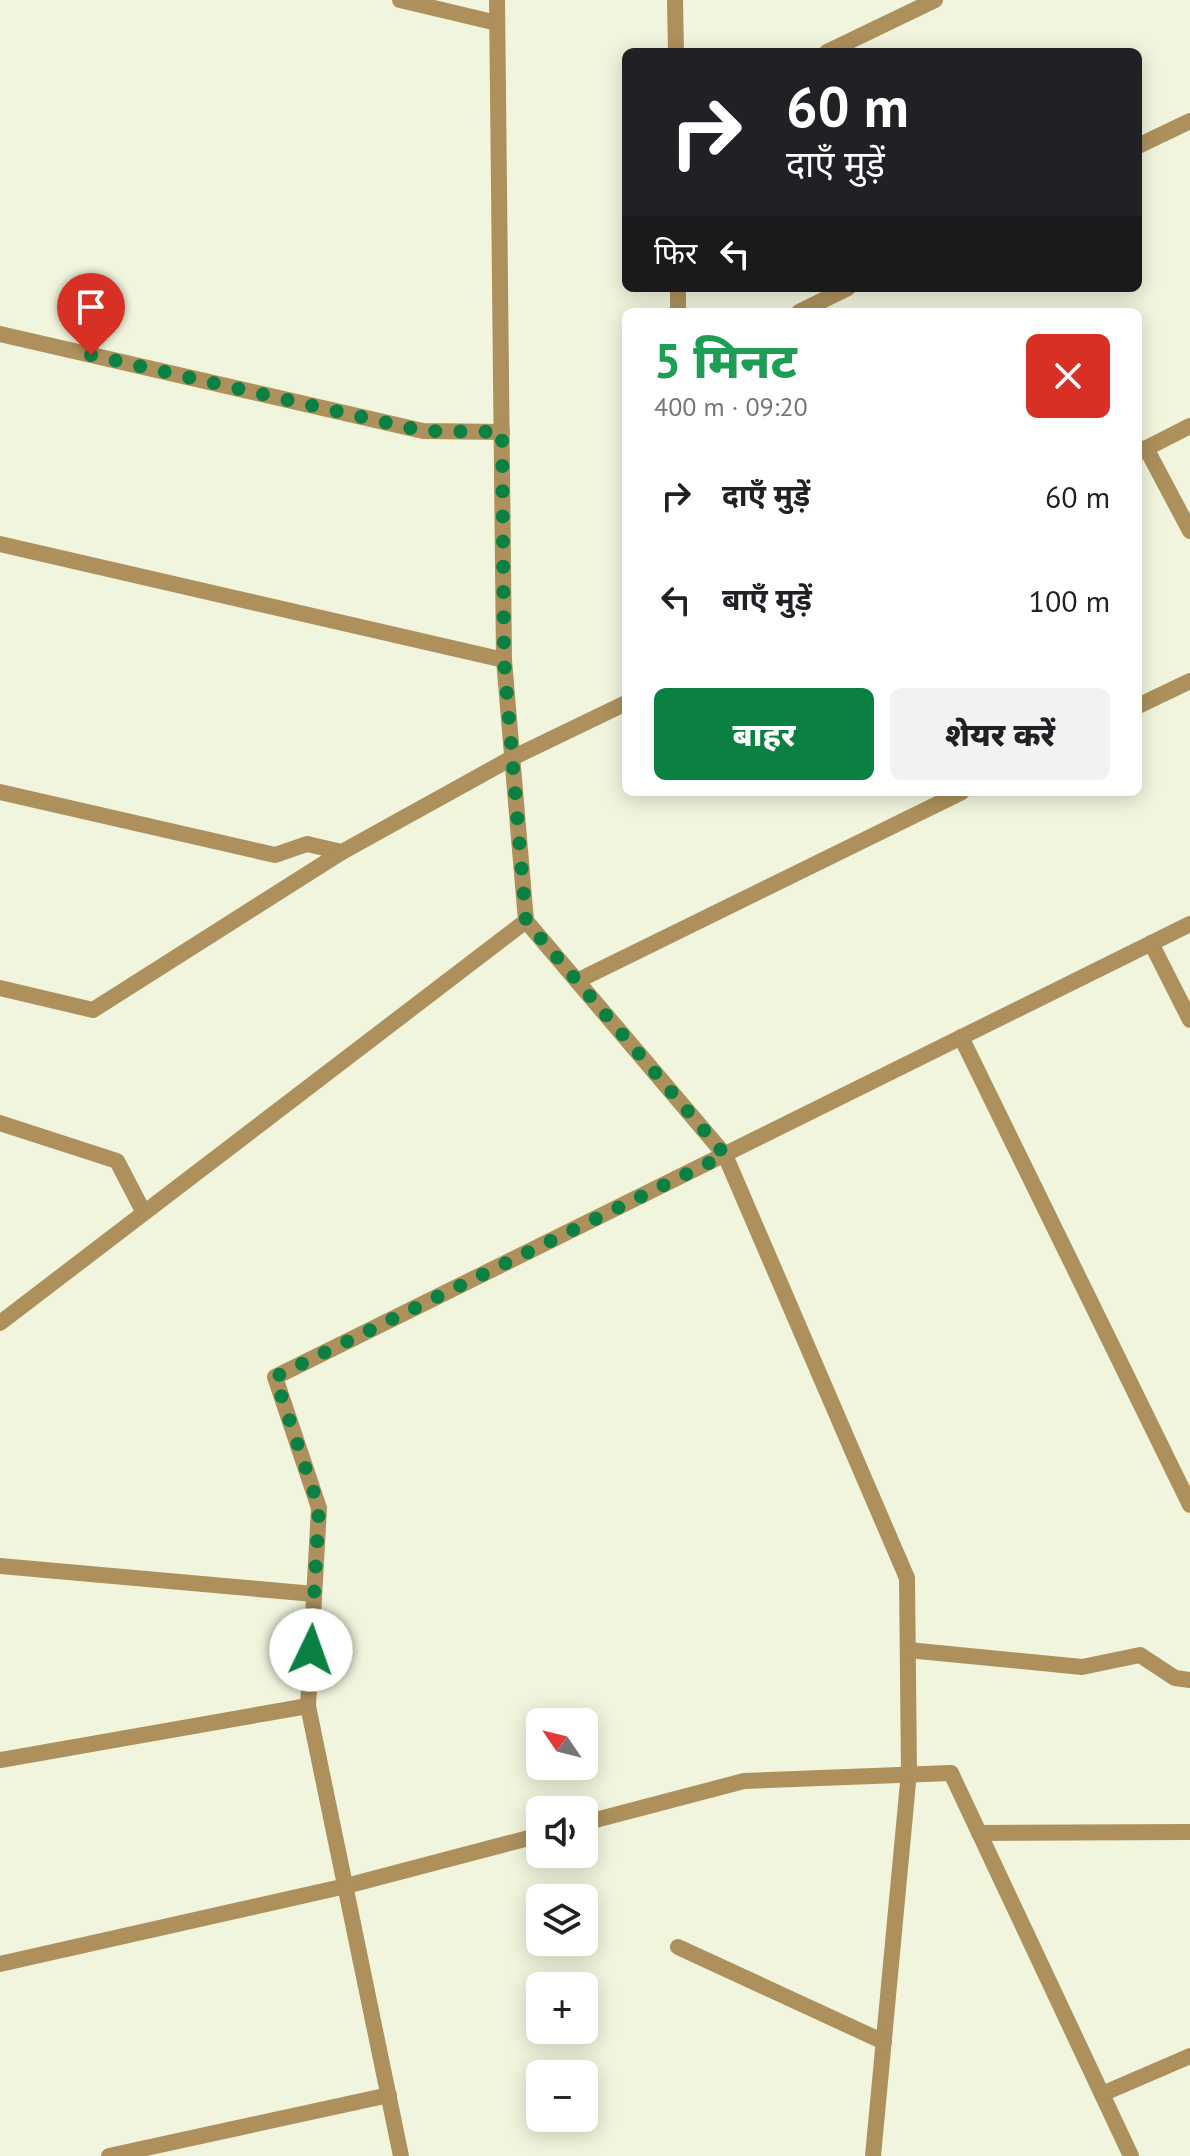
<!DOCTYPE html>
<html lang="hi">
<head>
<meta charset="utf-8">
<style>
	:root { --surface:#fff; --page:#f2f2f2; --text:#202124; --muted:#757577; --accent:#0b8043 }
	body { margin:0; font-family:"PT Sans","Noto Sans Devanagari",sans-serif; background:var(--page); color:var(--text); height:100vh; display:flex; flex-direction:column; font-size:30px; white-space:nowrap }
	* { box-sizing:border-box; margin:0 }
	p { font-size:26px; color:var(--muted) }
	.icon { flex:none; width:44px; height:44px; fill:none; stroke:currentColor; stroke-width:2; stroke-linecap:round; stroke-linejoin:round }
	.map { position:relative; flex:1; overflow:hidden }
	.panel { position:absolute; left:622px; top:308px; width:520px; height:488px; display:flex; flex-direction:column; background:var(--surface); border-radius:12px; box-shadow:0 4px 20px #0003 }
	.panel>* { flex:none }
	.guide { position:absolute; left:622px; top:48px; width:520px; height:244px; border-radius:12px; box-shadow:0 4px 20px #0003; background:#202124; color:#fff; overflow:hidden }
	.needle { width:52px; rotate:305deg }
	.fabs { position:absolute; left:526px; top:1708px; display:grid; gap:16px }
	.fabs a { display:grid; place-items:center; width:72px; height:72px; border-radius:12px; background:var(--surface); box-shadow:0 4px 20px #0003; font-size:40px }
	.pin { position:absolute; display:grid; place-items:center; width:68px; height:68px; color:#fff; margin:-82px -34px; border-radius:50% 50% 50% 0; rotate:-45deg; box-shadow:0 0 8px #0007 }
	.pin .icon { rotate:45deg }
	.me { position:absolute; width:88px; margin:-44px; rotate:3deg; stroke-linejoin:round; filter:drop-shadow(0 0 6px #0008) }
	.turn { display:flex; align-items:center; gap:28px; height:168px; padding:0 32px; font-size:36px }
	.turn .icon { width:104px; height:104px; stroke-width:2.5 }
	.turn b { display:block; font-size:56px; line-height:68px }
	.then { display:flex; align-items:center; height:76px; padding:0 32px; background:#0003; gap:16px; font-size:30px }
	.round { display:grid; place-items:center; flex:none; width:84px; height:84px; border-radius:12px; background:var(--page) }
	.overview { display:flex; align-items:center; justify-content:space-between; height:136px; padding:0 32px }
	h1 { font-size:48px; font-weight:800; line-height:60px; color:#1e9e55 }
	.cta { display:flex; gap:16px; margin-top:auto; padding:16px 32px }
	.cta a { flex:1; height:92px; border-radius:12px; background:var(--accent); color:#fff; font-size:32px; font-weight:800; line-height:92px; text-align:center }
	.cta a+a { background:var(--page); color:var(--text) }
	ul { padding:0; list-style:none }
	li { display:flex; align-items:center; gap:24px; height:104px; padding:0 32px }
	li div { flex:1 }
	li b { display:block; font-size:30px }
	li em { font-style:normal }
	.map>svg:first-child { display:block }
	.lines { fill:none; stroke-linecap:round; stroke-linejoin:round }
	.minor { stroke:#ad905c; stroke-width:16 }
	.route { stroke:#0b8043; stroke-width:14; stroke-dasharray:0 25.2 }
</style>
</head>
<body>
<div class="map">
<svg width="1190" height="2156" viewBox="0 0 1190 2156">
	<rect width="100%" height="100%" fill="#f1f5dd"/>
	<g class="lines">
		<!-- minor -->
		<g class="minor">
			<path d="M400,0L497,23"/>
			<path d="M497,0L504,660L526,921L725,1155L907,1578L909,1772L873,2156"/>
			<path d="M675,0L676,52"/>
			<path d="M827,52L935,0"/>
			<path d="M1138,146L1190,121"/>
			<path d="M678,288V312"/>
			<path d="M799,312L848,288"/>
			<path d="M0,334L423,431L502,432"/>
			<path d="M1146,448L1190,531"/>
			<path d="M1139,452L1190,426"/>
			<path d="M0,544L504,660"/>
			<path d="M1138,706L1190,681"/>
			<path d="M0,792L275,855L307,844L342,852L510,759L626,703"/>
			<path d="M1151,943L1190,1020"/>
			<path d="M577,981L962,792"/>
			<path d="M0,988L93,1010L342,852"/>
			<path d="M961,1037L1190,1505"/>
			<path d="M0,1123L117,1161L143,1211"/>
			<path d="M0,1323L526,921"/>
			<path d="M0,1566L314,1594"/>
			<path d="M908,1650L1082,1667L1140,1655L1175,1678L1190,1680"/>
			<path d="M0,1760L308,1706"/>
			<path d="M584,1823L744,1781L951,1773L1131,2156"/>
			<path d="M979,1833L1190,1832"/>
			<path d="M678,1947L884,2042"/>
			<path d="M0,1964L346,1886L540,1835"/>
			<path d="M1102,2094L1190,2056"/>
			<path d="M109,2156L389,2095"/>
			<path d="M401,2156L308,1706L319,1508L275,1377L1190,924"/>
		</g>
	</g>
	<g class="lines">
		<!-- route -->
		<path class="route" d="M91,355L423,431L502,432L504,660L526,921L725,1155L275,1377L319,1508L311,1650"/>
	</g>
</svg>
<div class="fabs">
<a><svg class="needle" viewBox="-14 -14 28 28"><path d="M0-13l5 13h-10z" fill="#e53935"/><path d="M0 13l5-13h-10z" fill="#757577"/></svg></a>
<a><svg class="icon" aria-label="sound" viewBox="0 0 24 24"><path d="M4 9h4l5-4v14l-5-4H4zM17 9q2 3 0 6"/></svg></a>
<a><svg class="icon" aria-label="layers" viewBox="0 0 24 24"><path d="M12 4l9 5-9 5-9-5zM3 14l9 5 9-5"/></svg></a>
<a>+</a>
<a>−</a>
</div>
<div class="pin" style="left:91px;top:355px;background:#d93025"><svg class="icon" aria-label="arrive" viewBox="0 0 24 24"><path d="M6 21V4h12l-3 4 3 4H6"/></svg></div>
<svg class="me" style="left:311px;top:1650px" viewBox="-20 -20 40 40"><circle r="19" fill="#fff"/><path d="M0-13L10 11 0 6-10 11z" fill="#0b8043"/></svg>
<div class="guide">
<div class="turn"><svg class="icon" aria-label="right" viewBox="0 0 24 24"><path d="M7 20v-9h11M14 6l5 5-5 5"/></svg><div><b>60 m</b>दाएँ मुड़ें</div></div>
<div class="then">फिर<svg class="icon" aria-label="left" viewBox="0 0 24 24"><path d="M17 20v-9H6M10 6l-5 5 5 5"/></svg></div>
</div>
<section class="panel">
<div class="overview"><div><h1>5 मिनट</h1><p>400 m · 09:20</p></div><a class="round" style="background:#d93025;color:#fff"><svg class="icon" aria-label="close" viewBox="0 0 24 24"><path d="M6 6l12 12M18 6L6 18"/></svg></a></div>
<ul>
<li><svg class="icon" aria-label="right" viewBox="0 0 24 24"><path d="M7 20v-9h11M14 6l5 5-5 5"/></svg><div><b>दाएँ मुड़ें</b></div><em>60 m</em></li>
<li><svg class="icon" aria-label="left" viewBox="0 0 24 24"><path d="M17 20v-9H6M10 6l-5 5 5 5"/></svg><div><b>बाएँ मुड़ें</b></div><em>100 m</em></li>
</ul>
<div class="cta"><a>बाहर</a><a>शेयर करें</a></div>
</section>
</div>
</body>
</html>
